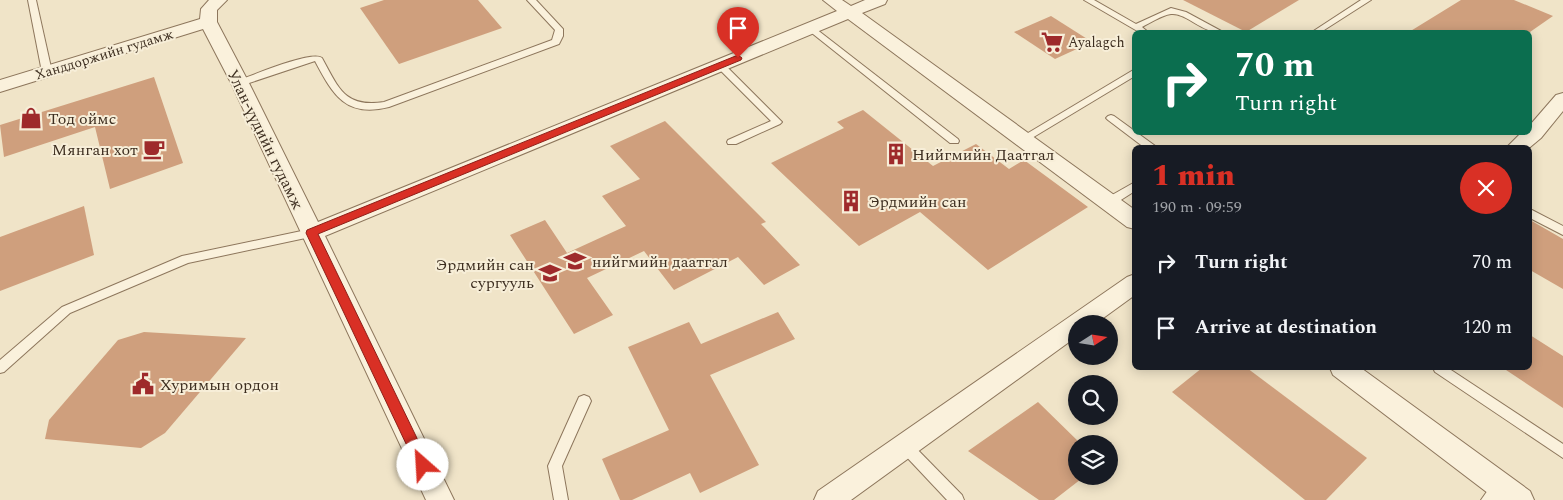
<!DOCTYPE html>
<html lang="en">
<head>
<meta charset="utf-8">
<style>
	:root { --surface:#171b24; --page:#242831; --text:#f1f3f6; --muted:#9ea1a6; --accent:#d93025 }
	body { margin:0; font-family:Spectral,serif; background:var(--page); color:var(--text); height:100vh; display:flex; flex-direction:column; font-size:19px; white-space:nowrap }
	* { box-sizing:border-box; margin:0 }
	p { font-size:16px; color:var(--muted) }
	.icon { flex:none; width:28px; height:28px; fill:none; stroke:currentColor; stroke-width:2; stroke-linecap:round; stroke-linejoin:round }
	.map { position:relative; flex:1; overflow:hidden }
	.details { position:absolute; left:1132px; top:145px; width:400px; height:225px; display:flex; flex-direction:column; background:var(--surface); border-radius:8px; box-shadow:0 2px 12px #0003 }
	.details>* { flex:none }
	.banner { position:absolute; left:1132px; top:30px; width:400px; height:105px; border-radius:8px; box-shadow:0 2px 12px #0003; background:#0b6e4f; color:#fff; overflow:hidden }
	.needle { width:32px; rotate:78deg }
	.tools { position:absolute; left:1068px; top:315px; display:grid; gap:10px }
	.tools a { display:grid; place-items:center; width:50px; height:50px; border-radius:50%; background:var(--surface); box-shadow:0 2px 12px #0003; font-size:25px }
	.pin { position:absolute; display:grid; place-items:center; width:42px; height:42px; color:#fff; margin:-51px -21px; border-radius:50% 50% 50% 0; rotate:-45deg; box-shadow:0 0 5px #0007 }
	.pin .icon { rotate:45deg }
	.me { position:absolute; width:55px; margin:-28px; rotate:334deg; stroke-linejoin:round; filter:drop-shadow(0 0 4px #0008) }
	.turn { display:flex; align-items:center; gap:18px; height:105px; padding:0 20px; font-size:22px }
	.turn .icon { width:65px; height:65px; stroke-width:2.5 }
	.turn b { display:block; font-size:35px; line-height:42px }
	.round { display:grid; place-items:center; flex:none; width:52px; height:52px; border-radius:26px; background:var(--page) }
	.head { display:flex; align-items:center; justify-content:space-between; height:85px; padding:0 20px }
	h1 { font-size:30px; font-weight:800; line-height:38px; color:var(--accent) }
	ul { padding:0; list-style:none }
	li { display:flex; align-items:center; gap:15px; height:65px; padding:0 20px }
	li div { flex:1 }
	li b { display:block; font-size:19px }
	li em { font-style:normal }
	.map>svg:first-child { display:block }
	.building { fill:#cf9f7d }
	.lines { fill:none; stroke-linecap:round; stroke-linejoin:round }
	.lane-casing { stroke:#8d765c; stroke-width:2 }
	.street-casing { stroke:#8d765c; stroke-width:2 }
	.lane { fill:#faf1dc; fill-rule:evenodd }
	.street { fill:#faf1dc; fill-rule:evenodd }
	.route { fill:#d93025; stroke:#8d1f18 }
	.labels { text-anchor:middle; stroke-width:4; stroke-linejoin:round; paint-order:stroke }
	.far-poi-label { font-size:14px; fill:#3d2e20; stroke:#f7eed8; text-anchor:start }
	.far-street-label { font-size:14px; fill:#3d2e20; stroke:#f7eed8 }
	.poi-label { font-size:16px; fill:#3d2e20; stroke:#f7eed8; text-anchor:start }
	.street-label { font-size:16px; fill:#3d2e20; stroke:#f7eed8 }
</style>
</head>
<body>
<div class="map">
<svg width="1563" height="500" viewBox="0 0 1563 500">
	<rect width="100%" height="100%" fill="#f0e4c8"/>
	<!-- building -->
	<g class="building">
		<path d="M384,0H478L502,28L399,64L360,8Z"/>
		<path d="M1183,0H1299L1246,32Z"/>
		<path d="M1461,0H1514L1553,16L1530,32H1409Z"/>
		<path d="M1051,16L1092,42L1055,59L1014,32Z"/>
		<path d="M154,77L183,163L110,189L95,127L4,157L0,125Z"/>
		<path d="M863,110L933,166L976,144L1009,169L1024,160L1088,207L988,270L920,212L859,246L771,163L844,128L837,122Z"/>
		<path d="M665,121L766,222L761,224L800,265L764,285L738,257L674,290L644,251L587,278L613,315L574,334L510,235L545,220L567,253L626,226L602,196L640,179L610,146Z"/>
		<path d="M84,206L94,255L0,291V237Z"/>
		<path d="M1530,220L1563,239V289L1530,270Z"/>
		<path d="M778,312L795,339L710,375L759,465L700,493L690,473L632,500H620L602,459L669,430L628,347L689,322L701,344Z"/>
		<path d="M144,332L246,338L165,433L141,448L45,439L49,420L118,340Z"/>
		<path d="M1530,335L1563,356V408L1503,368H1530Z"/>
		<path d="M1202,368H1247L1367,458L1326,500H1305L1172,392Z"/>
		<path d="M1038,402L1081,444H1076V476H1085L1054,500H1039L968,451Z"/>
	</g>
	<g class="lines">
		<!-- lane casing -->
		<g class="lane-casing">
			<g id="lane">
				<path d="M28,0H36L52,72L50,74H44L42,72Z"/>
				<path d="M527,0H536L563,29V36L559,44L389,107C346,118 333,95 315,61L240,86L235,83L237,81C251,76 312,50 322,58C339,89 345,108 384,102L552,40L555,30Z"/>
				<path d="M1084,0H1094L1136,24L1171,8L1186,12L1223,32C1204,35 1186,12 1171,14C1162,15 1150,23 1142,27L1148,32H1139Z"/>
				<path d="M1361,0H1371L1321,32H1312Z"/>
				<path d="M811,25L958,139L959,141L958,143H950L808,30V26Z"/>
				<path d="M720,62L723,63L782,122L780,124L736,144H728L727,142L728,140L771,121L715,65Z"/>
				<path d="M1135,69V76L1027,141H1019L1018,139Z"/>
				<path d="M1111,115L1114,116L1158,148H1145L1108,120L1106,118L1108,116Z"/>
				<path d="M1135,182V191L1113,205H1105L1104,202L1105,199Z"/>
				<path d="M1530,209L1563,226V235L1530,218Z"/>
				<path d="M311,229L315,230L317,233L315,236L188,263L70,313L4,372L0,373V360L62,307L182,256Z"/>
				<path d="M1433,368H1448L1563,444V458L1435,372Z"/>
				<path d="M584,395L589,397L591,401L562,466L568,500H554L548,466L579,397Z"/>
				<path d="M905,440L910,442L962,495L964,500H947L900,450L898,446L900,442Z"/>
				<path d="M1500,478L1505,480L1507,485L1497,500H1481L1495,480Z"/>
			</g>
		</g>
		<!-- street casing -->
		<g class="street-casing">
			<g id="street">
				<path d="M209,0H227L217,10V22L249,83L318,222L837,11L823,0H842L851,6L865,0H887L885,4L862,13L1135,210V229L1127,227L848,19L325,236L454,500H426L231,83L203,29L0,92V80L200,19L201,9Z"/>
				<path d="M1563,93V111L1541,138L1529,148H1506L1522,132H1530V125L1556,95Z"/>
				<path d="M1135,274V295L1095,324H1076V337L851,500H814L818,491L1127,277Z"/>
				<path d="M1330,368H1361L1530,491L1534,500H1497L1333,375Z"/>
			</g>
		</g>
		<!-- lane -->
		<use href="#lane" class="lane"/>
		<!-- street -->
		<use href="#street" class="street"/>
	</g>
	<!-- route -->
	<path class="route" d="M738,55L742,58L741,60L318,234L430,465L428,469L423,471L418,469L306,233L307,230Z"/>
	<!-- icons -->
	<defs>
		<g id="supermarket-bare" transform="scale(1.725)"><path d="M-6-5.5h2.5l.6 2H6L4.5 2H-2.5L-4.4-4H-6ZM-1.5 3.2a1.3 1.3 0 1 0 .1 0ZM3 3.2a1.3 1.3 0 1 0 .1 0Z" fill="#9e2a2b" stroke="#f7eed8" stroke-width="2.5" paint-order="stroke"/></g>
		<g id="shop-bare" transform="scale(1.725)"><path d="M-5-2.5h2.3a2.7 3.5 0 0 1 5.4 0H5L5.5 6h-11ZM-1.5-2.5h3a1.5 2.3 0 0 0-3 0Z" fill="#9e2a2b" stroke="#f7eed8" stroke-width="2.5" paint-order="stroke"/></g>
		<g id="cafe-bare" transform="scale(1.725)"><path d="M-5.5-4.5H6V0H3Q3 3.5 0 3.5H-2.5Q-5.5 3.5-5.5 0ZM3-3.2v2h1.7v-2ZM-6 4.5H4V6H-6Z" fill="#9e2a2b" stroke="#f7eed8" stroke-width="2.5" paint-order="stroke"/></g>
		<g id="building-bare" transform="scale(1.725)"><path d="M-4-6H4V6H1V3H-1V6H-4ZM-2.5-4.3h1.7v1.8h-1.7ZM.8-4.3h1.7v1.8H.8ZM-2.5-1h1.7V.8h-1.7ZM.8-1h1.7V.8H.8Z" fill="#9e2a2b" stroke="#f7eed8" stroke-width="2.5" paint-order="stroke"/></g>
		<g id="school-bare" transform="scale(1.725)"><path d="M0-5L7-2L0 1L-7-2ZM-4 1L0 2.5L4 1V4Q0 6-4 4Z" fill="#9e2a2b" stroke="#f7eed8" stroke-width="2.5" paint-order="stroke"/></g>
		<g id="civic-bare" transform="scale(1.725)"><path d="M-.6-6.5H3V-4.5H.6V-3L4-1V1h2V6H-6V1h2V-1L-.6-3ZM-1.2 2.5V6h2.4V2.5Z" fill="#9e2a2b" stroke="#f7eed8" stroke-width="2.5" paint-order="stroke"/></g>
	</defs>
	<g fill-rule="evenodd">
		<use href="#supermarket-bare" x="1052" y="42"/>
		<use href="#shop-bare" x="31" y="118"/>
		<use href="#cafe-bare" x="154" y="149"/>
		<use href="#building-bare" x="896" y="154"/>
		<use href="#building-bare" x="851" y="201"/>
		<use href="#school-bare" x="575" y="261"/>
		<use href="#school-bare" x="550" y="273"/>
		<use href="#civic-bare" x="143" y="384"/>
	</g>
	<g class="labels">
		<!-- far-poi labels -->
		<g class="far-poi-label">
			<text x="1068" y="47">Ayalagch</text>
		</g>
		<!-- far-street labels -->
		<g class="far-street-label">
			<text transform="translate(104 54) rotate(-17)" y="5">Ханддоржийн гудамж</text>
		</g>
		<!-- poi labels -->
		<g class="poi-label">
			<text x="48" y="124">Тод оймс</text>
			<text x="138" y="155" text-anchor="end">Мянган хот</text>
			<text x="912" y="160">Нийгмийн Даатгал</text>
			<text x="868" y="207">Эрдмийн сан</text>
			<text x="592" y="267">нийгмийн даатгал</text>
			<text x="534" y="270" text-anchor="end">Эрдмийн сан<tspan x="534" dy="18">сургууль</tspan></text>
			<text x="160" y="390">Хуримын ордон</text>
		</g>
		<!-- street labels -->
		<g class="street-label">
			<text transform="translate(266 139) rotate(64)" y="6">Улан-үүдийн гудамж</text>
		</g>
	</g>
</svg>
<div class="tools">
<a><svg class="needle" viewBox="-14 -14 28 28"><path d="M0-13l5 13h-10z" fill="#e53935"/><path d="M0 13l5-13h-10z" fill="#9ea1a6"/></svg></a>
<a><svg class="icon" aria-label="search" viewBox="0 0 24 24"><circle cx="10" cy="10" r="6"/><path d="M15 15l6 6"/></svg></a>
<a><svg class="icon" aria-label="layers" viewBox="0 0 24 24"><path d="M12 4l9 5-9 5-9-5zM3 14l9 5 9-5"/></svg></a>
</div>
<div class="pin" style="left:738px;top:58px;background:#d93025"><svg class="icon" aria-label="arrive" viewBox="0 0 24 24"><path d="M6 21V4h12l-3 4 3 4H6"/></svg></div>
<svg class="me" style="left:423px;top:465px" viewBox="-20 -20 40 40"><circle r="19" fill="#fff"/><path d="M0-13L10 11 0 6-10 11z" fill="#d93025"/></svg>
<div class="banner">
<div class="turn"><svg class="icon" aria-label="right" viewBox="0 0 24 24"><path d="M7 20v-9h11M14 6l5 5-5 5"/></svg><div><b>70 m</b>Turn right</div></div>
</div>
<section class="details">
<div class="head"><div><h1>1 min</h1><p>190 m · 09:59</p></div><a class="round" style="background:#d93025;color:#fff"><svg class="icon" aria-label="close" viewBox="0 0 24 24"><path d="M6 6l12 12M18 6L6 18"/></svg></a></div>
<ul>
<li><svg class="icon" aria-label="right" viewBox="0 0 24 24"><path d="M7 20v-9h11M14 6l5 5-5 5"/></svg><div><b>Turn right</b></div><em>70 m</em></li>
<li><svg class="icon" aria-label="arrive" viewBox="0 0 24 24"><path d="M6 21V4h12l-3 4 3 4H6"/></svg><div><b>Arrive at destination</b></div><em>120 m</em></li>
</ul>
</section>
</div>
</body>
</html>
